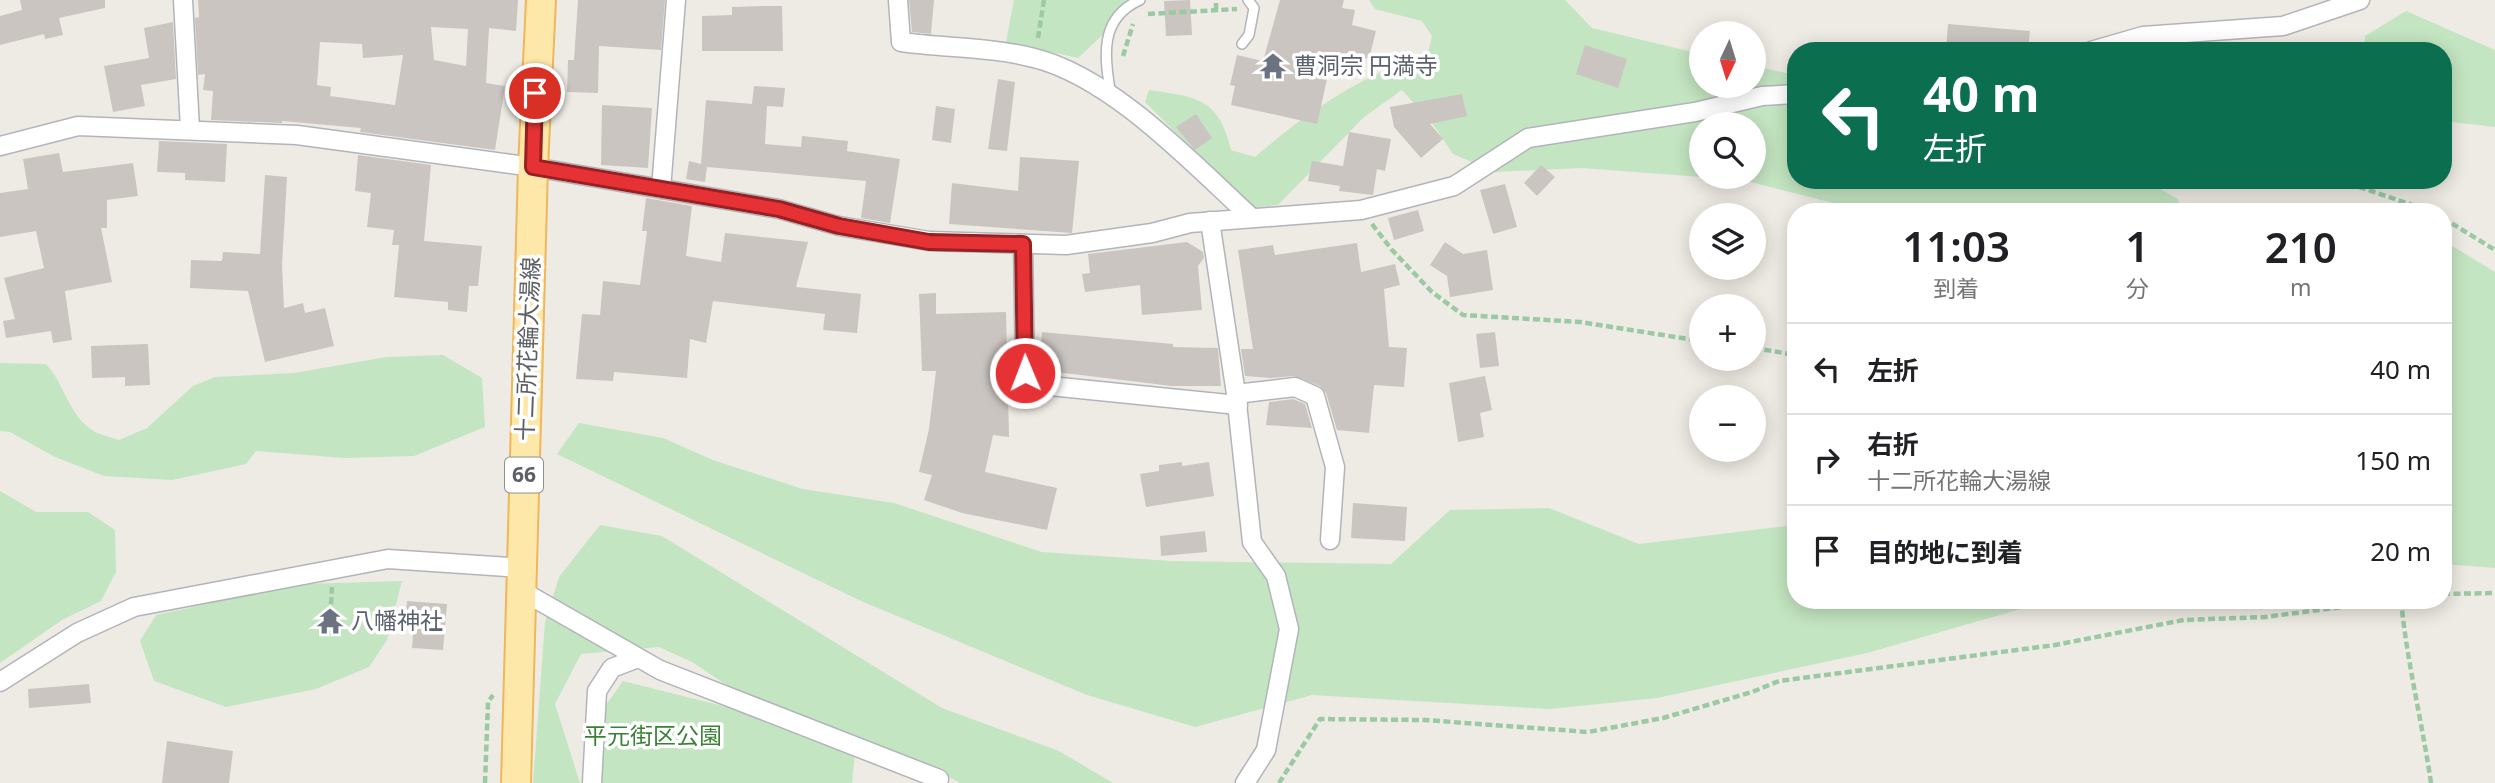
<!DOCTYPE html>
<html lang="ja">
<head>
<meta charset="utf-8">
<style>
	:root { --surface:#fff; --page:#f6f6f6; --text:#202124; --muted:#757577; --line:#e0e0e0 }
	body { margin:0; font-family:"Noto Sans","Noto Sans JP",sans-serif; background:var(--page); color:var(--text); height:100vh; display:flex; flex-direction:column; font-size:26px; white-space:nowrap }
	* { box-sizing:border-box; margin:0 }
	p { font-size:23px; color:var(--muted) }
	.icon { flex:none; width:38px; height:38px; fill:none; stroke:currentColor; stroke-width:2; stroke-linecap:round; stroke-linejoin:round }
	.map { position:relative; flex:1; overflow:hidden }
	.details { position:absolute; left:1787px; top:203px; width:665px; height:406px; display:flex; flex-direction:column; background:var(--surface); border-radius:28px; box-shadow:0 4px 18px #0003 }
	.details>* { flex:none }
	.banner { position:absolute; left:1787px; top:42px; width:665px; height:147px; border-radius:28px; box-shadow:0 4px 18px #0003; background:#0b6e4f; color:#fff; overflow:hidden }
	.needle { width:46px; rotate:184deg }
	.fabs { position:absolute; left:1689px; top:21px; display:grid; gap:14px }
	.fabs a { display:grid; place-items:center; width:77px; height:77px; border-radius:50%; background:var(--surface); box-shadow:0 4px 18px #0003; font-size:35px }
	.pin { position:absolute; display:grid; place-items:center; width:60px; height:60px; color:#fff; margin:-30px; border:4px solid #fff; border-radius:50%; box-shadow:0 2px 7px #0007 }
	.me { position:absolute; width:77px; margin:-38px; rotate:359deg; stroke-linejoin:round; filter:drop-shadow(0 0 5px #0008) }
	.turn { display:flex; align-items:center; gap:24px; height:147px; padding:0 21px; font-size:32px }
	.turn .icon { width:91px; height:91px; stroke-width:2.5 }
	.turn b { display:block; font-size:49px; line-height:60px }
	.eta { display:flex; justify-content:space-evenly; align-items:center; height:119px; text-align:center }
	.eta b { font-size:42px; font-weight:600; line-height:49px }
	ul { padding:0; list-style:none }
	li { display:flex; align-items:center; gap:21px; height:91px; padding:0 21px; border-top:2px solid var(--line) }
	li div { flex:1 }
	li b { display:block; font-size:26px }
	li em { font-style:normal }
	.map>svg:first-child { display:block }
	.green { fill:#c4e5c1 }
	.building { fill:#cac5c1; fill-rule:evenodd }
	.lines { fill:none; stroke-linecap:round; stroke-linejoin:round }
	.lane-casing { stroke:#b1b5b9; stroke-width:12 }
	.street-casing { stroke:#b1b5b9; stroke-width:21 }
	.primary-casing { stroke:#efb75c; stroke-width:32 }
	.path { stroke:#9bc9a3; stroke-width:4.5; stroke-dasharray:7 3.5; stroke-linecap:butt }
	.lane { stroke:#fff; stroke-width:9 }
	.street { stroke:#fff; stroke-width:18 }
	.primary { stroke:#fee8a9; stroke-width:28 }
	.route-casing { stroke:#962022; stroke-width:18 }
	.route { stroke:#e63235; stroke-width:12 }
	.labels { text-anchor:middle; stroke-width:7; stroke-linejoin:round; paint-order:stroke }
	.shield { fill:#fff; stroke:#8d9092; stroke-width:2 }
	.shield-label { font-size:21px; font-weight:bold; fill:#5c6064 }
	.worship-label { font-size:23px; fill:#5b616d; stroke:#fff; text-anchor:start }
	.street-label { font-size:23px; fill:#5c6064; stroke:#fff }
	.park-label { font-size:23px; fill:#398235; stroke:#fff }
</style>
</head>
<body>
<div class="map">
<svg width="2495" height="783" viewBox="0 0 2495 783">
	<rect width="100%" height="100%" fill="#eeebe4"/>
	<!-- green -->
	<g class="green">
		<path d="M1014,0H1140L1078,58L1006,42Z"/>
		<path d="M1369,0H1565L1592,28L1701,54V86H1754V66L1795,75L1796,180H2144L2178,199L2180,212H1986L1972,206L1924,203L1865,211L1743,180L1703,177H1754V124H1701V177L1582,168L1496,172L1453,154L1432,123L1402,90L1364,117L1278,205L1252,208L1145,102L1149,90C1197,97 1219,98 1231,150L1255,157C1311,109 1359,77 1428,53L1432,36L1422,21L1375,9Z"/>
		<path d="M2406,11L2495,50V127L2443,121V51H2364L2365,36Z"/>
		<path d="M2443,247H2454L2495,272V568L2443,564Z"/>
		<path d="M443,355L482,378L485,427L414,456L344,458L256,451L246,464L172,480L104,476L55,457L10,432L0,431V363L46,364C64,383 69,415 92,430C99,435 111,437 119,440L147,428L193,386L215,377L294,373L386,357Z"/>
		<path d="M579,423L663,438L713,460L803,489L894,503L1042,552L1171,561L1391,564L1450,510L1549,508L1639,544L1795,525L1796,600H2052L1867,653L1657,698L1550,709L1312,695L1195,727L1087,695L861,601L557,454Z"/>
		<path d="M0,491L36,512H88L115,530L116,572L101,601L62,620L0,663Z"/>
		<path d="M600,525L662,536L942,708L1059,751L1113,783H960L942,773L770,714L692,662L659,647L581,654L555,704L580,783H533L545,622L559,577Z"/>
		<path d="M402,581L387,640L369,667L316,689L226,707L154,681L140,641L156,615L301,584Z"/>
		<path d="M623,681L723,706L855,751L852,783H601L604,708Z"/>
	</g>
	<!-- building -->
	<g class="building">
		<path d="M20,0H105V8L59,18L63,35L45,39L44,34L0,45V16L22,10Z"/>
		<path d="M198,0H518L516,31L489,28L486,83L505,86L495,150L360,132L361,128L282,121V123L211,120L213,91L203,90L205,74L198,75L195,18L199,17ZM431,27L468,29L466,66L434,60ZM320,42L362,44L363,58L403,55L395,105L330,96L331,87L317,85Z"/>
		<path d="M578,0H665L661,50L599,46L598,93L567,92L568,60H574Z"/>
		<path d="M909,0H934L931,34L912,32Z"/>
		<path d="M1190,0L1192,35L1166,36L1164,1Z"/>
		<path d="M1280,0H1344L1342,8L1355,10L1352,25L1376,31L1369,59L1346,54L1342,69L1330,66L1317,124L1231,105L1235,86L1230,85L1237,55L1263,61Z"/>
		<path d="M764,6H782L783,51H702V16L732,15V7Z"/>
		<path d="M173,22L176,79L141,85L145,106L113,112L104,66L149,58L144,28Z"/>
		<path d="M1948,24L2030,31L2028,51L1982,47L1981,51H1946Z"/>
		<path d="M1585,45L1627,59L1618,88L1576,74Z"/>
		<path d="M998,79L1015,82L1007,151L988,149Z"/>
		<path d="M754,86L785,88L783,107L767,106L765,144L801,147L802,136L848,141L847,151L900,159L890,223L861,218L866,181L707,167L705,182L686,179L689,161L701,164L706,100L752,104Z"/>
		<path d="M1462,94L1467,116L1430,124L1443,139L1421,158L1394,127L1390,107Z"/>
		<path d="M602,105L652,108L648,168L601,165Z"/>
		<path d="M936,106L955,109L951,143L932,140Z"/>
		<path d="M1196,114L1212,138L1195,150L1176,127Z"/>
		<path d="M1349,132L1391,139L1385,171L1377,169L1373,195L1339,191L1340,186L1308,181L1312,161L1343,166Z"/>
		<path d="M159,141L227,144L225,182L185,180V173L157,172Z"/>
		<path d="M59,153L63,172L133,163L138,196L107,200V228H101L112,282L65,291L72,340L53,343L51,331L6,338L3,321L15,319L4,278L44,268L36,231L0,237V193L28,189L23,159Z"/>
		<path d="M358,155L431,165L424,241L482,246L478,286H469L467,312L448,310V302L394,297L399,245H392L394,230L367,227L371,193L355,191Z"/>
		<path d="M1020,157L1079,161L1072,233L949,224L952,183L1018,191Z"/>
		<path d="M1541,165L1555,177L1537,196L1524,183Z"/>
		<path d="M265,175L287,177L282,266L284,308L303,303L305,313L325,308L334,346L265,362L248,291L190,288L191,260L222,261L223,252L260,254Z"/>
		<path d="M1505,184L1517,227L1493,234L1480,190Z"/>
		<path d="M646,198L692,206L686,256L721,262L725,233L808,242L796,287L861,294L857,333L823,330L825,314L713,301L706,343L690,339L687,378L614,372L613,381L576,379L582,314L600,315L603,281L640,285L647,231H642Z"/>
		<path d="M1418,210L1424,231L1394,240L1388,218Z"/>
		<path d="M1187,242L1203,252L1204,258L1198,266L1202,310L1142,315L1140,285L1085,292L1082,274L1090,273L1088,254Z"/>
		<path d="M1445,242L1463,254L1487,250L1493,290L1450,297L1447,276L1430,265Z"/>
		<path d="M1357,243L1361,272L1395,264L1400,285L1384,289L1389,347L1407,348L1404,387L1374,385L1369,433L1337,430L1326,393L1320,386L1294,376L1271,378L1245,376L1241,349H1253L1238,250L1273,245L1275,255Z"/>
		<path d="M936,293V314L1006,312L1009,437L993,435L985,472L1057,488L1047,530L962,513L924,500L932,475L919,472L929,429L936,371H922L919,294Z"/>
		<path d="M1042,332L1173,344V347L1218,348L1221,386H1172L1039,370Z"/>
		<path d="M1495,332L1499,366L1480,368L1476,334Z"/>
		<path d="M148,344L150,385L125,386V377L92,378L91,346Z"/>
		<path d="M1485,376L1492,410L1480,413L1484,437L1458,442L1449,383Z"/>
		<path d="M1293,399L1305,404L1312,428L1266,425L1269,402Z"/>
		<path d="M1182,462V466L1209,462L1214,496L1146,507L1140,474L1159,471V465Z"/>
		<path d="M1353,503L1407,507L1405,541L1351,538Z"/>
		<path d="M1205,531L1207,552L1161,556L1160,536Z"/>
		<path d="M407,601L447,604L443,650L412,648L414,621L405,620Z"/>
		<path d="M89,684L91,703L29,708L28,689Z"/>
		<path d="M167,741L233,751L229,783H162Z"/>
	</g>
	<g class="lines">
		<!-- lane casing -->
		<g class="lane-casing">
			<g id="lane">
				<path d="M1242,44L1249,35L1254,8L1248,0"/>
				<path d="M1111,95C1104,57 1099,18 1140,0"/>
			</g>
		</g>
		<!-- street casing -->
		<g class="street-casing">
			<g id="street">
				<path d="M183,0L190,129"/>
				<path d="M898,0L901,42C943,48 993,47 1034,58C1112,77 1193,164 1252,218"/>
				<path d="M2091,51L2143,36L2283,26L2360,0"/>
				<path d="M0,146L78,126L297,135L533,167L779,209L839,226L929,241L1066,245L1152,233L1190,223L1361,210L1454,186L1528,138L1695,112L1762,96L1796,94"/>
				<path d="M661,189L676,0"/>
				<path d="M1210,221L1236,394L1252,542L1276,576L1289,629L1266,750L1245,783"/>
				<path d="M1023,244L1025,373L1040,385L1238,405"/>
				<path d="M1236,394L1295,387L1315,396L1335,467L1330,540"/>
				<path d="M522,591L660,670L939,779"/>
				<path d="M0,682L77,633L134,607L388,559L523,568"/>
				<path d="M592,783L597,691L612,668L638,658"/>
			</g>
		</g>
		<!-- primary casing -->
		<g class="primary-casing">
			<path id="primary" d="M516,783L533,167L541,0"/>
		</g>
		<!-- path -->
		<g class="path">
			<path d="M1216,10V0"/>
			<path d="M1148,14L1237,9"/>
			<path d="M1038,38L1044,0"/>
			<path d="M1123,56L1133,24"/>
			<path d="M2339,180L2433,212"/>
			<path d="M2443,218L2495,250"/>
			<path d="M1372,224L1392,250L1432,292L1463,315L1580,322L1701,341"/>
			<path d="M1754,348L1796,355"/>
			<path d="M2443,594L2495,593"/>
			<path d="M2401,600C2407,663 2422,721 2431,783"/>
			<path d="M331,604L332,587"/>
			<path d="M485,783L488,702L493,695"/>
			<path d="M1279,783L1320,719L1425,720L1588,732L1663,718L1752,692L1779,681L2055,645L2184,620L2265,617L2397,600"/>
		</g>
		<!-- lane -->
		<use href="#lane" class="lane"/>
		<!-- street -->
		<use href="#street" class="street"/>
		<!-- primary -->
		<use href="#primary" class="primary"/>
	</g>
	<g class="lines">
		<!-- route casing -->
		<g class="route-casing">
			<path id="route" d="M535,93L533,167L779,209L839,226L929,242L1023,244L1025,373"/>
		</g>
		<!-- route -->
		<use href="#route" class="route"/>
	</g>
	<!-- icons -->
	<defs>
		<g id="temple-bare" transform="scale(2.1)"><path d="M0-6L5-2H3V0L6.5 2.5H4V6H1.5V3h-3V6H-4V2.5H-6.5L-3 0V-2H-5Z" fill="#6b7280" stroke="#fff" stroke-width="2.5" paint-order="stroke"/></g>
	</defs>
	<g fill-rule="evenodd">
		<use href="#temple-bare" x="1273" y="66"/>
		<use href="#temple-bare" x="330" y="621"/>
	</g>
	<g class="labels">
		<!-- shield labels -->
		<rect class="shield" x="505" y="457.5" width="38" height="35" rx="5"/>
		<g class="shield-label">
			<text x="524" y="482">66</text>
		</g>
		<!-- worship labels -->
		<g class="worship-label">
			<text x="1294" y="74">曹洞宗 円満寺</text>
			<text x="351" y="629">八幡神社</text>
		</g>
		<!-- street labels -->
		<g class="street-label">
			<text transform="translate(528 349) rotate(-88)" y="8">十二所花輪大湯線</text>
		</g>
		<!-- park labels -->
		<g class="park-label">
			<text x="653" y="744">平元街区公園</text>
		</g>
	</g>
</svg>
<div class="fabs">
<a><svg class="needle" viewBox="-14 -14 28 28"><path d="M0-13l5 13h-10z" fill="#e53935"/><path d="M0 13l5-13h-10z" fill="#757577"/></svg></a>
<a><svg class="icon" aria-label="search" viewBox="0 0 24 24"><circle cx="10" cy="10" r="6"/><path d="M15 15l6 6"/></svg></a>
<a><svg class="icon" aria-label="layers" viewBox="0 0 24 24"><path d="M12 4l9 5-9 5-9-5zM3 14l9 5 9-5"/></svg></a>
<a>+</a>
<a>−</a>
</div>
<div class="pin" style="left:535px;top:93px;background:#d93025"><svg class="icon" aria-label="arrive" viewBox="0 0 24 24"><path d="M6 21V4h12l-3 4 3 4H6"/></svg></div>
<svg class="me" style="left:1025px;top:373px" viewBox="-20 -20 40 40"><circle r="17" fill="#e63235" stroke="#fff" stroke-width="3"/><path d="M0-11L8 9 0 5-8 9z" fill="#fff"/></svg>
<div class="banner">
<div class="turn"><svg class="icon" aria-label="left" viewBox="0 0 24 24"><path d="M17 20v-9H6M10 6l-5 5 5 5"/></svg><div><b>40 m</b>左折</div></div>
</div>
<section class="details">
<div class="eta">
<div><b>11:03</b><p>到着</p></div>
<div><b>1</b><p>分</p></div>
<div><b>210</b><p>m</p></div>
</div>
<ul>
<li><svg class="icon" aria-label="left" viewBox="0 0 24 24"><path d="M17 20v-9H6M10 6l-5 5 5 5"/></svg><div><b>左折</b></div><em>40 m</em></li>
<li><svg class="icon" aria-label="right" viewBox="0 0 24 24"><path d="M7 20v-9h11M14 6l5 5-5 5"/></svg><div><b>右折</b><p>十二所花輪大湯線</p></div><em>150 m</em></li>
<li><svg class="icon" aria-label="arrive" viewBox="0 0 24 24"><path d="M6 21V4h12l-3 4 3 4H6"/></svg><div><b>目的地に到着</b></div><em>20 m</em></li>
</ul>
</section>
</div>
</body>
</html>
